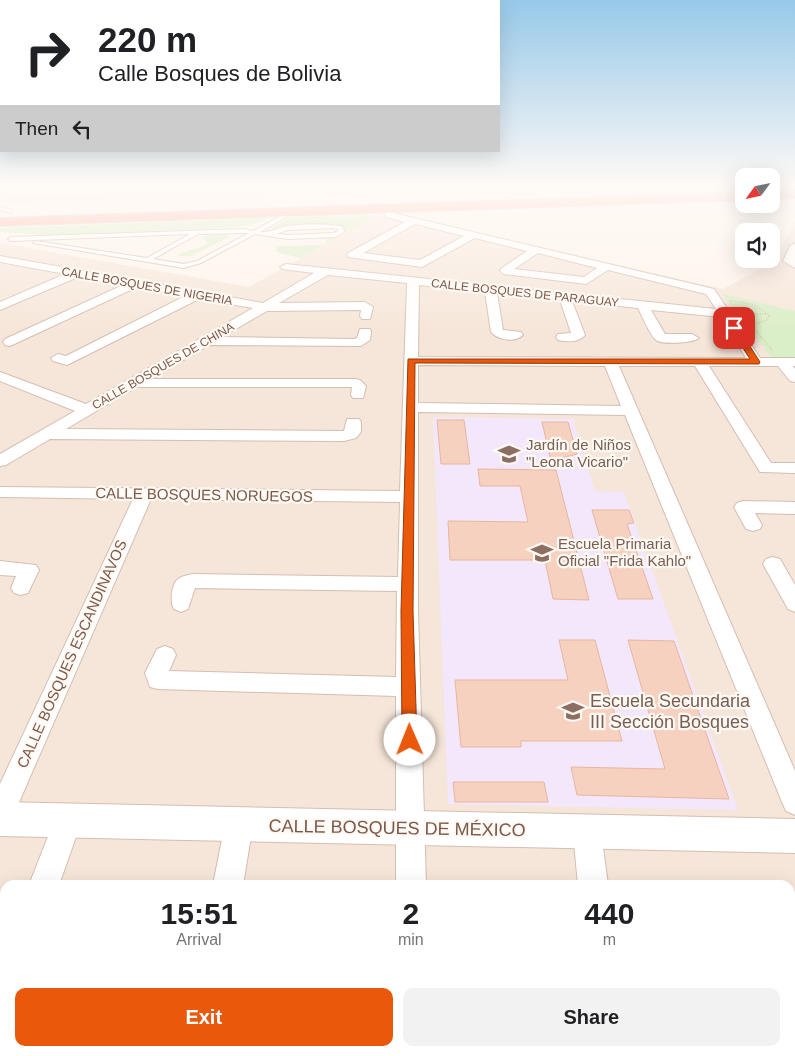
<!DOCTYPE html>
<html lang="en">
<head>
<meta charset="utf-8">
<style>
	:root { --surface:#fff; --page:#f2f2f2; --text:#202124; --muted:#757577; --accent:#ea580c }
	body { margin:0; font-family:Helvetica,sans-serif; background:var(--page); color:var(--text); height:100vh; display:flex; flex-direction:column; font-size:19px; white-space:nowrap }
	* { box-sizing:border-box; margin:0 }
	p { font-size:16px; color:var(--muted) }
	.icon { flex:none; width:28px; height:28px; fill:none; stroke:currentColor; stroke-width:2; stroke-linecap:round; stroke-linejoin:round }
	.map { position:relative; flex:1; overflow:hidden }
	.details { position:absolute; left:0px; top:880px; width:795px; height:176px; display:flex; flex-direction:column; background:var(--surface); border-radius:15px 15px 0 0; box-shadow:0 5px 20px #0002 }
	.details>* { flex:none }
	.guide { position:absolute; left:0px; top:0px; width:500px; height:152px; box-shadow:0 5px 20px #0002; background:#fff; color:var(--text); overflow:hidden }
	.needle { width:32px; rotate:237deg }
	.buttons { position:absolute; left:735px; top:168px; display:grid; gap:10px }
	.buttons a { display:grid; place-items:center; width:45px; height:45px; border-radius:10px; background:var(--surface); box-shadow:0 5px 20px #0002; font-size:25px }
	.pin { position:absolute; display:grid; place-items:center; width:42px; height:42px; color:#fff; margin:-21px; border-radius:10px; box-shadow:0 2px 8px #0006 }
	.me { position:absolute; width:55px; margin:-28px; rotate:359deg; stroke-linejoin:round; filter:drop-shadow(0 0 4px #0008) }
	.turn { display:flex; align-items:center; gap:18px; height:105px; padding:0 15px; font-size:22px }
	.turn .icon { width:65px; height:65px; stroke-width:2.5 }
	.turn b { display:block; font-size:35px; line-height:42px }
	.then { display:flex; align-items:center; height:48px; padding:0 15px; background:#0003; gap:10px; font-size:19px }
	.eta { display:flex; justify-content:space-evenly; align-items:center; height:85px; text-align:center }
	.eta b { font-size:30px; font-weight:600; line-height:35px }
	.action { display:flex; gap:10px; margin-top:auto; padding:10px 15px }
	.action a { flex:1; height:58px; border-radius:10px; background:var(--accent); color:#fff; font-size:20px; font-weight:600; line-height:58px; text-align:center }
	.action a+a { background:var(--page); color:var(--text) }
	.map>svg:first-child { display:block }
	.residential { fill:#f6e6d9; fill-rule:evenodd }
	.education { fill:#f2e7fb }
	.green { fill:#daeec7 }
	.building { fill:#f6d1c0; stroke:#eab59f }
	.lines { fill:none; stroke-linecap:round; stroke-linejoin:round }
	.service-casing { stroke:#d4beb1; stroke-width:2 }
	.minor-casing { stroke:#d4beb1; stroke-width:2 }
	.tertiary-casing { stroke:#d4beb1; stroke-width:2 }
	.motorway-casing { stroke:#dad0cd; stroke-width:2 }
	.path { stroke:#dcb3a2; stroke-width:2; stroke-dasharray:0.5 2; stroke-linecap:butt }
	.service { fill:#fff; fill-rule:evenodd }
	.minor { fill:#fff; fill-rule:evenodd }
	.tertiary { fill:#fff; fill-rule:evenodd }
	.motorway { fill:#fcae9e; fill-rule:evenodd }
	.route { fill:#ea580c; stroke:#983908 }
	.labels { text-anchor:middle; stroke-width:4.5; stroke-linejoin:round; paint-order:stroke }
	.far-street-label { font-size:12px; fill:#7c584b; stroke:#fff9f3 }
	.education-label { font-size:15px; fill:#785e54; stroke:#fff9f3; text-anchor:start }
	.street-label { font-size:15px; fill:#7c584b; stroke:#fff9f3 }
	.near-education-label { font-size:18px; fill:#785e54; stroke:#fff9f3; text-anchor:start }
	.near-street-label { font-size:18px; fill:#7c584b; stroke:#fff9f3 }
</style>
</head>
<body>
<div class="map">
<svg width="795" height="1056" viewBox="0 0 795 1056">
	<rect width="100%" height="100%" fill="#fef5eb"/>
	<!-- residential -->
	<g class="residential">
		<path d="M0,186H547L7,203L0,201Z"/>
		<path d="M399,215L723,289L777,260L795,221V1056H0V243L249,287L376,216ZM5,885H790V1051H5Z"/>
	</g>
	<!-- education -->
	<path class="education" d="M433,417L573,419L595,491L624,492L738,810L448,804Z"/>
	<!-- green -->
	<g class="green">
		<path d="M377,215L344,234L343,228C330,221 287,227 273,230L270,228L292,217Z"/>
		<path d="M264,218H269L252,225L229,228L46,235L0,232V228Z"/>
		<path d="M224,234L231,236L191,256H177C188,249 198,250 209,243L205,242L207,241L204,240L206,238L202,237L204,236Z"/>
		<path d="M338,237L301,258L276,252L277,246L322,245L327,242L326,238Z"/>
		<path d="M722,294L795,311V357H771Z"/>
	</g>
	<!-- building -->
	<g class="building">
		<path d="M437,420H464L470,464H441Z"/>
		<path d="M542,422H568L577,454L551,461Z"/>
		<path d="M478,469L556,470L589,600L553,599L545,560H450L448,521L528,522L520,486H480Z"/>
		<path d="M592,510H629L634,523L627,524L653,599H618Z"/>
		<path d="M559,640H595L622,741H521V747H461L455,680H568Z"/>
		<path d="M628,640L674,641L729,799L577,795L571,767L665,769Z"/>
		<path d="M453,782H544L548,802H455Z"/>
	</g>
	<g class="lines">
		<!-- service casing -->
		<g class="service-casing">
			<g id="service">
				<path d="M237,186H245L209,194L207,193Z"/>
				<path d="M0,207L12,210L13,211L10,213L0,210Z"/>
				<path d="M290,211L295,212L260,232C270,233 277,228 287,226C302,224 329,223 343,227L344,232L335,237L288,239L255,234L201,263L184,268L33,243L36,241L147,258L190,234L11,241L8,239L11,237L244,229L253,231ZM334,228L338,229V231L334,233L288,235L276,234L288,230ZM244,233H249L197,261L184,264L153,259L198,234Z"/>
			</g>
		</g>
		<!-- minor casing -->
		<g class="minor-casing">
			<g id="minor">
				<path d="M8,186H21L0,194V188Z"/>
				<path d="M29,186H66C59,191 35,191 29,186Z"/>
				<path d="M389,212L714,289L760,358H795V366H793L795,369V382L790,381L778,366H709L771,463H795V473H793L760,472L695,366H619L795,771V815L786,811L782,802L625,415L418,412V611L426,885H396V696L158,689L150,687L145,673L157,649L165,646L173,649L176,655L169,671L396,677L397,591L195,588L188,609L181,612L174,609C170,603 171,585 178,579C182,576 188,575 193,574L398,577L400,502L151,499L10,823L0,827V784L133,499L0,497V487L400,491L407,283L328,275L279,303L365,302L373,307L370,319H362L360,316L361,310L267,311L222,337L354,339L357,338L360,329H370L371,332L370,340L361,346L209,345L152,379H355L360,380L366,386L363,398H353L351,395L352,387H137L66,429L344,431L347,419H359L361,422V432L356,438L344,441L50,439L6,465L0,466V454L75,411L0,381V372L86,404L253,308L199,299L67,365L53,361L51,358L58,354L66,356L185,296L137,287L10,346L5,345L3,342L5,339L123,285L78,277L0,310V302L65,274L0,262V256L263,303L314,273L282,269L280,267L286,264L716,309L706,294L608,270L586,284L503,274L500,270L502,268L527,251L475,238L422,267L348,257L347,255L348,253L405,222L386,217V213ZM415,224L464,236L420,260L363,253ZM538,253L597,268L584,277L514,269ZM419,285L485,292L491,332C498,340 515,343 523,335L521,332L503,330L497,293L560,300L571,333L558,334L556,337L558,340C567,342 578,343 585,335L572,301L638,308C642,316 650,335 656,340C661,345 694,343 699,338L692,334H665L651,310L721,317L746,358L418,357ZM418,365L605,366L621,406L418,403Z"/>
				<path d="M795,243V268L783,261L790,246Z"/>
				<path d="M743,501L795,502V514L755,513L762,525L760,529L753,531L746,529L734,507L737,503Z"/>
				<path d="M773,557L780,559L795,585V612L788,609L763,564L766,559Z"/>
				<path d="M0,561L36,565L39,570L28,593L21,595L14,593L11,588L16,576L0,575Z"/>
				<path d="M68,807L78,811L82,820L59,885H29L58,811Z"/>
				<path d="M239,811L249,815L253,824L243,885H213L225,824L229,815Z"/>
				<path d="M587,819L597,823L601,832L608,885H578L573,832L577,823Z"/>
				<path d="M5,977V1021L0,1023V979Z"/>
				<rect x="179" y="1051" width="34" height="5"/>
				<rect x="393" y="1051" width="34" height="5"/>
				<path d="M597,1051H631L633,1056H599Z"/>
			</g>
		</g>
		<!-- tertiary casing -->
		<g class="tertiary-casing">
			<path id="tertiary" d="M0,802L795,819V853L0,836Z"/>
		</g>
		<!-- motorway casing -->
		<g class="motorway-casing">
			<g id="motorway">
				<path d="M795,190V198L771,199V191Z"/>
				<path d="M744,192V200L0,226V218Z"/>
			</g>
		</g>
		<!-- path -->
		<g class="path">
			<path d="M730,301C745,302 759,305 769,316L767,320L749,326"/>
			<path d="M740,314H766"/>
			<path d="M746,319L772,350"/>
		</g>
		<!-- service -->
		<use href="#service" class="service"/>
		<!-- minor -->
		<use href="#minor" class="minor"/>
		<!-- tertiary -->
		<use href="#tertiary" class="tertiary"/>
		<!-- motorway -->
		<use href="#motorway" class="motorway"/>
	</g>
	<!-- sky -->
	<linearGradient id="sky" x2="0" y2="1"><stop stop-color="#97c9e9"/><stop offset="0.56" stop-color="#fffaf6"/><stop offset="1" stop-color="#fffaf6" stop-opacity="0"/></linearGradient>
	<rect width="795" height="334" fill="url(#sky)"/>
	<!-- route -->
	<path class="route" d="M734,325L737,326L760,362L759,364L415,363L413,611L417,740L415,745L410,747L404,745L402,740L401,611L408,359H750L730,328Z"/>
	<!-- icons -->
	<defs>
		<g id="school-bare" transform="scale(1.725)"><path d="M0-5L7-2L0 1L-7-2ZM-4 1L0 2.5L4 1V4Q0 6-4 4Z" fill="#8d6e63" stroke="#fff9f3" stroke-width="2.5" paint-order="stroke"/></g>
	</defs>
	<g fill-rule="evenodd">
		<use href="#school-bare" x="509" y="454"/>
		<use href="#school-bare" x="542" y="553"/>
		<use href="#school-bare" x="573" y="711"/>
	</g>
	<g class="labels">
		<!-- far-street labels -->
		<g class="far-street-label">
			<text transform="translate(147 286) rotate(10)" y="4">CALLE BOSQUES DE NIGERIA</text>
			<text transform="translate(525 293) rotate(6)" y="4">CALLE BOSQUES DE PARAGUAY</text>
			<text transform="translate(163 366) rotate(-30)" y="4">CALLE BOSQUES DE CHINA</text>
		</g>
		<!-- education labels -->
		<g class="education-label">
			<text x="526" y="450">Jardín de Niños<tspan x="526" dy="17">"Leona Vicario"</tspan></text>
			<text x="558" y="549">Escuela Primaria<tspan x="558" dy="17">Oficial "Frida Kahlo"</tspan></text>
		</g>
		<!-- street labels -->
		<g class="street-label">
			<text transform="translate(204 495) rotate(1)" y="5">CALLE BOSQUES NORUEGOS</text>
			<text transform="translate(72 654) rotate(-66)" y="5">CALLE BOSQUES ESCANDINAVOS</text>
		</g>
		<!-- near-education labels -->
		<g class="near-education-label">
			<text x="590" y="707">Escuela Secundaria<tspan x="590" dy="21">III Sección Bosques</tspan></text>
		</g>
		<!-- near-street labels -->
		<g class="near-street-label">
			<text transform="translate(397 828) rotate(1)" y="6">CALLE BOSQUES DE MÉXICO</text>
		</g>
	</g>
</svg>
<div class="buttons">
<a><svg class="needle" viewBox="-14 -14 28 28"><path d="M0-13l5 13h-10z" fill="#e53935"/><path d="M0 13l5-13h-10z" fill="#757577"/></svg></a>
<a><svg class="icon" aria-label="sound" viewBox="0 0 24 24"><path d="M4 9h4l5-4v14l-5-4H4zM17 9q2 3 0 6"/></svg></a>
</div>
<div class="pin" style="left:734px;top:328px;background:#d93025"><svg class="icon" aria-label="arrive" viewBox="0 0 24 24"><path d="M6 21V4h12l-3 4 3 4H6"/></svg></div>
<svg class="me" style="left:410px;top:740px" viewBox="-20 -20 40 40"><circle r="19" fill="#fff"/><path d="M0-13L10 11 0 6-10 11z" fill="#ea580c"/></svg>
<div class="guide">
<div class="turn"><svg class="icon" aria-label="right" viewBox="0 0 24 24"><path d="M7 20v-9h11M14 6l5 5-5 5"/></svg><div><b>220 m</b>Calle Bosques de Bolivia</div></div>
<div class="then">Then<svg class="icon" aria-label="left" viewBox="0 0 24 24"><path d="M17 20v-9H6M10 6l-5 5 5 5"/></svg></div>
</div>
<section class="details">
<div class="eta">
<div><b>15:51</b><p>Arrival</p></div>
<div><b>2</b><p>min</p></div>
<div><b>440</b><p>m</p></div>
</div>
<div class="action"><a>Exit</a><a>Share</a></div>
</section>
</div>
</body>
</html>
